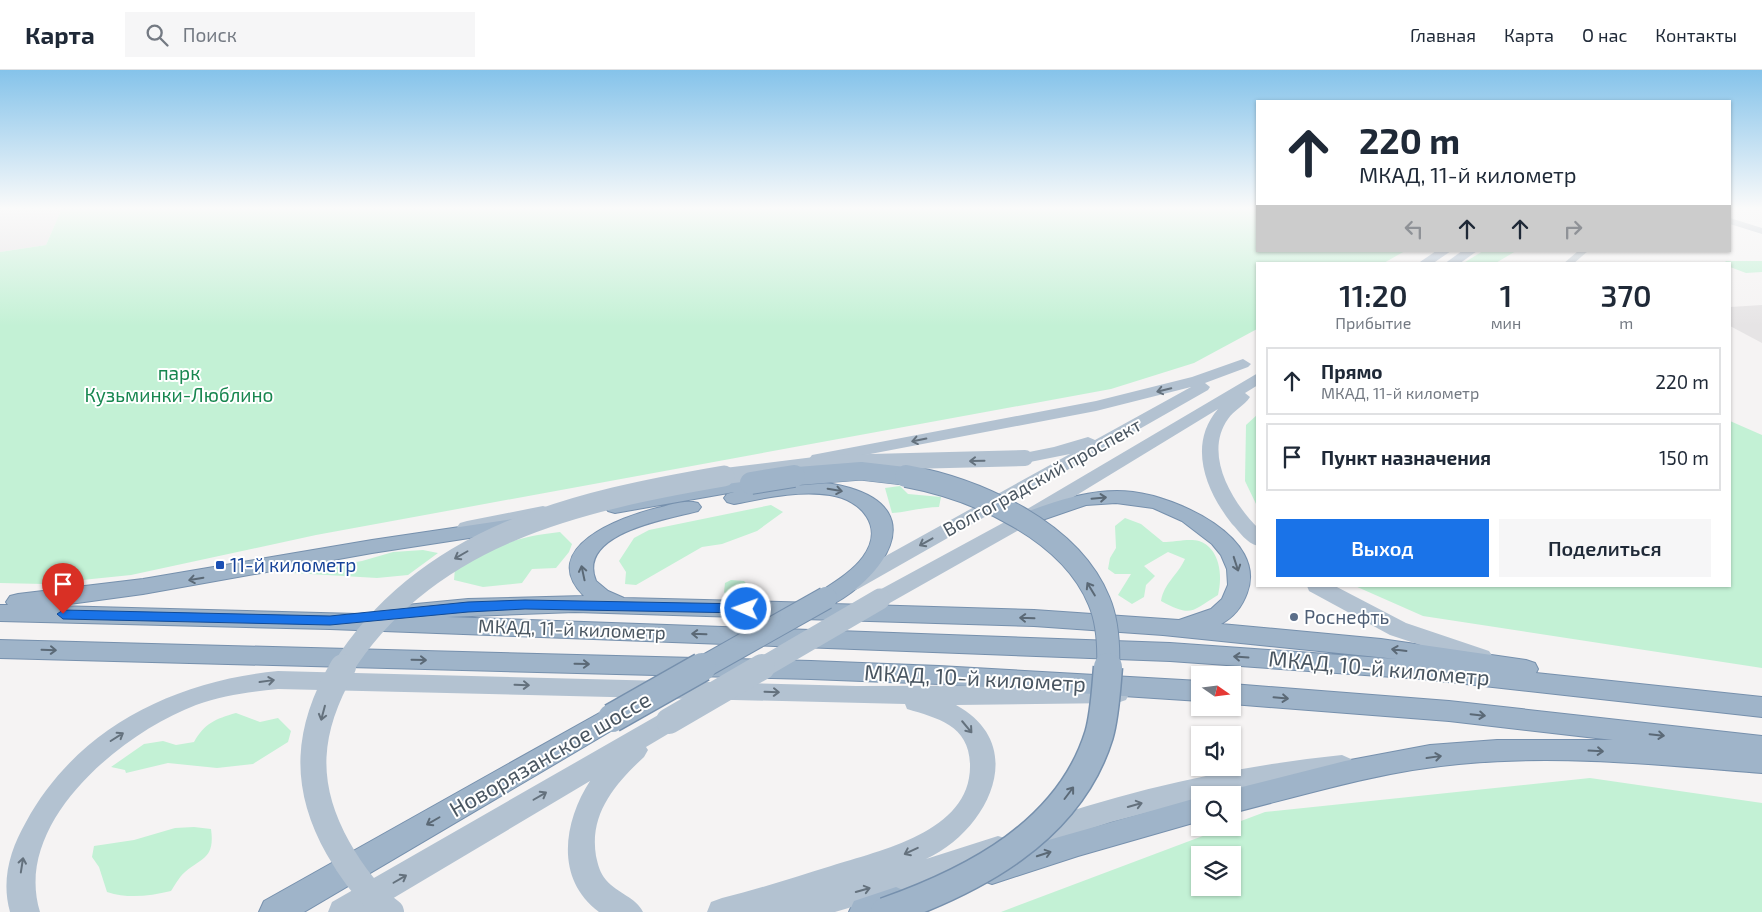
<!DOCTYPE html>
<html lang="ru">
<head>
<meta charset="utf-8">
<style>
	:root { --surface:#fff; --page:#f6f6f7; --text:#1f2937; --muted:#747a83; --line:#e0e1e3; --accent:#1a73e8 }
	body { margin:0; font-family:"Exo 2",sans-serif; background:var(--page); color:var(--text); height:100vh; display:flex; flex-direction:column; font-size:19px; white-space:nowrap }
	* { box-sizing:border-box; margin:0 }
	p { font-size:16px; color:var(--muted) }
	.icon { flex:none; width:28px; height:28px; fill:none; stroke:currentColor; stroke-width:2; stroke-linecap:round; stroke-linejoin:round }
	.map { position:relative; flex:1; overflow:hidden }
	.side { position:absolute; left:1256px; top:192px; width:475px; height:325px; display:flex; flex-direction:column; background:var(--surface); border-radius:0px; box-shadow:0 1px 4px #0004 }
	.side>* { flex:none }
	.hud { position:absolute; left:1256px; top:30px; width:475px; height:152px; border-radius:0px; box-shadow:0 1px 4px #0004; background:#fff; color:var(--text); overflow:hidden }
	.needle { width:32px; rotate:104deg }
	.tools { position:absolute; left:1191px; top:596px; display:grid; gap:10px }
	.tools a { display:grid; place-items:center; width:50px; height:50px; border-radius:0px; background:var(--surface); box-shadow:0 1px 4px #0004; font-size:25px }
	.pin { position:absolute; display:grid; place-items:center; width:42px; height:42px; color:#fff; margin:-51px -21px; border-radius:50% 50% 50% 0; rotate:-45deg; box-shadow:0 0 5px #0007 }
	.pin .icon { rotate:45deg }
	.me { position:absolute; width:55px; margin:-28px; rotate:272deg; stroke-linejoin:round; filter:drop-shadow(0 0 4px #0008) }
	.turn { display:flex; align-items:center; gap:18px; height:105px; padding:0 20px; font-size:22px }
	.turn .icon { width:65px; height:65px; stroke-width:2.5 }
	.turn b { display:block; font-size:35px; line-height:42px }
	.lanes { display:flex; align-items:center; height:48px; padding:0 20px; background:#0003; justify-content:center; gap:25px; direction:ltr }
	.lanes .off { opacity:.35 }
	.eta { display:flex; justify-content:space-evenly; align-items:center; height:85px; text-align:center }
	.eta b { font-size:30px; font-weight:600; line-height:35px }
	.cta { display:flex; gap:10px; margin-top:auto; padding:10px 20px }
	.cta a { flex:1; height:58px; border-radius:0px; background:var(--accent); color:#fff; font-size:20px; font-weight:600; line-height:58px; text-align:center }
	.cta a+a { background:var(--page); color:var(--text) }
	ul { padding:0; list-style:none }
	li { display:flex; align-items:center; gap:15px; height:68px; margin:0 10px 8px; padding:0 10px; border:2px solid var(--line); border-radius:0px }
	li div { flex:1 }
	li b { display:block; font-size:19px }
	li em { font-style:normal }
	header { display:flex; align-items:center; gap:30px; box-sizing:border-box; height:70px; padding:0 25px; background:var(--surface); border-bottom:1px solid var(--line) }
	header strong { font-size:24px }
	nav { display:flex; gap:28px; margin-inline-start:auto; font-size:18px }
	.search { width:350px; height:45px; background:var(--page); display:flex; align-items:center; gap:12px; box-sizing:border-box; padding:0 18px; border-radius:0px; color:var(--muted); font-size:19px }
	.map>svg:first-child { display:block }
	.education { fill:#e6e4e5 }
	.green { fill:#c3f1d5; fill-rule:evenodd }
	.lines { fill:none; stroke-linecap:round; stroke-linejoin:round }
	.trunk-casing { stroke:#7690ad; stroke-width:2 }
	.minor { fill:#c1cad2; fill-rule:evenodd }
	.tertiary { fill:#c1cad2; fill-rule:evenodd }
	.primary { fill:#b3c2d1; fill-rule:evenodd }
	.trunk { fill:#9fb4c9; fill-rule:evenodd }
	.trunk-bridge-far2-casing { stroke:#7690ad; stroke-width:19; stroke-linecap:butt }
	.trunk-bridge-far1-casing { stroke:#7690ad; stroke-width:24; stroke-linecap:butt }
	.trunk-bridge-casing { stroke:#7690ad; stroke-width:31; stroke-linecap:butt }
	.primary-bridge-far2 { stroke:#b3c2d1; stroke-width:16 }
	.primary-bridge-far1 { stroke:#b3c2d1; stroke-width:21 }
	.primary-bridge { stroke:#b3c2d1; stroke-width:26 }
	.trunk-bridge-far2 { stroke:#9fb4c9; stroke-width:18 }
	.trunk-bridge-far1 { stroke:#9fb4c9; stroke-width:22 }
	.trunk-bridge { stroke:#9fb4c9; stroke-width:28 }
	.oneway { stroke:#64717d }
	.oneway2 { stroke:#5b6976 }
	.route { fill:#1a73e8; stroke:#114b97 }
	.transit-dot { fill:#1a4fb4; stroke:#fff; stroke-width:2 }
	.service-dot { fill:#5c6f8a; stroke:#fff; stroke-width:2 }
	.labels { text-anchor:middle; stroke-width:4; stroke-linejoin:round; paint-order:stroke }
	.park-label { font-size:19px; fill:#17864f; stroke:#fff }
	.street-label { font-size:19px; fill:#4a5661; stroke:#fff }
	.transit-label { font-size:19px; fill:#164399; stroke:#fff; text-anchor:start }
	.service-label { font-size:19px; fill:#4e5e75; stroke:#fff; text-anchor:start }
	.near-street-label { font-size:22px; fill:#4a5661; stroke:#fff }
</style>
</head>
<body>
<header>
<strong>Карта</strong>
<div class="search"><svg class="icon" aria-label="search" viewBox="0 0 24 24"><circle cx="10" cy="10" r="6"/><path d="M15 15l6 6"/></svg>Поиск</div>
<nav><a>Главная</a><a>Карта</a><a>О нас</a><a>Контакты</a></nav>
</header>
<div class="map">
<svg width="1762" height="842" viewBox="0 0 1762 842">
	<rect width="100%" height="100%" fill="#f5f3f3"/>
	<!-- education -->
	<g class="education">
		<path d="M0,138H62L46,175L0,182Z"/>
		<path d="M1762,235V273L1730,256V237Z"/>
	</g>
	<!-- green -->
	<g class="green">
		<path d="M62,138H1257L1258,181H1405L1382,194H1258L1257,259L1194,293L1111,319L316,465L131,505L43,514L0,513V182L46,175Z"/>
		<path d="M1483,181H1516L1494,194H1462Z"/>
		<path d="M1726,191H1762V202L1746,203L1730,197V194L1724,193Z"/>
		<path d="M1257,345V436L1245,411L1246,355Z"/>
		<path d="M1730,351L1762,365V598L1423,546L1355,516H1730Z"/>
		<path d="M900,416L908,424L941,427L939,437C923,437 908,442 892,443L885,418Z"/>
		<path d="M771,435L783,442L757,461L722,474L702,477L636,515L625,514L626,502L619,491L634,468L649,460Z"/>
		<path d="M1125,448L1141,454L1163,472C1174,472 1190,468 1199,471C1220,478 1223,506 1218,525C1191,541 1193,548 1161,531C1164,513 1177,506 1185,489L1168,482L1144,496L1155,506L1146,515L1144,527L1132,534L1118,525L1131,504H1115L1108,499L1110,488L1116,478L1115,456Z"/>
		<path d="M560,462L572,474L569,482L556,498L532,499L522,513L483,517L454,510L455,498C495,476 514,467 560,462Z"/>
		<path d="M423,480L438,483L408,505L377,508L293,503L313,496H332L362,491L393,482Z"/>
		<path d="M731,510L744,511L750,518L759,522L758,526L747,530L727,526L724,522L725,513Z"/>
		<path d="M236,643L260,652L278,648L291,661L288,672L253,694L217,698L168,693L126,703L125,700L111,697L144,674L163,671L176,675L194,672C205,653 215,649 236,643Z"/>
		<path d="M1590,708L1762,733V842H1001L1224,758H1232L1233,754L1265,742ZM1200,785H1232V818H1200Z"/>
		<path d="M194,757L211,759C215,788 203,787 185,802C179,807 175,815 171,821C149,826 129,829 107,822L99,797L92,787L94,776L134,770L175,758Z"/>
	</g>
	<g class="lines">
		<!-- trunk casing -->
		<g class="trunk-casing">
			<g id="trunk">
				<path d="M751,407L758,409L761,413L755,418C786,412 819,408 850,418C930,442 882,508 833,534L1034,540L1179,550L1211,539L1222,529L1228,515L1227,499L1221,485L1212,474L1182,451L1153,438L1116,433L1086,435L1019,458L1012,457L1009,452L1012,447C1052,433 1090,417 1133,422C1176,427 1268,467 1247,523C1242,537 1234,547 1221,554L1381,569L1526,590L1535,593L1538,599L1536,603L1762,627V647L1421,609L1170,591L330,559L0,551V535H8L6,532L10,526L18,524L143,509L372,470L520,448L527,449L530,454L527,459L372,483L143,524L55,536L396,545L394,543L398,537L406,535L468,529L584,526C536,478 621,447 657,438C670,435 685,429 698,433L701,437L698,441C668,449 576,463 596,511L608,521L624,528L818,533L815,528L818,523C833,513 852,502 863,487C885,457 862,430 830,425C798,420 765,428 734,434L727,432L724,428L727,424L734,422L615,443L608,441L605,437L608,433L615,431ZM575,542L1034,556L1163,565L1397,589L1170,573L447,547Z"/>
				<path d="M0,570L811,591L939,596L1200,611V631L939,614L811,609L0,588Z"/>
				<path d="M1232,614L1449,631L1762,666V703C1661,695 1560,684 1459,694C1382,701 1307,724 1232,743V725H1221L1222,722L1345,691L1430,675L1497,670H1613L1449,651L1232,634Z"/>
				<path d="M612,638L621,641L625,648L621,655L304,842H259L264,831L603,641Z"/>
				<path d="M1200,727V751L1078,786L992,814L981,810L977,800L981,790L992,786Z"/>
				<path d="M896,817L907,822L912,832L907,842H849L854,831Z"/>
			</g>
		</g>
		<!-- minor -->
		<path class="minor" d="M1578,181H1588L1573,194H1563Z"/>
		<!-- tertiary -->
		<path class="tertiary" d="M1730,148L1762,158V164L1730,154Z"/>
		<!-- primary -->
		<g class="primary">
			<path d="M1436,181H1451L1432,194H1417Z"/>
			<path d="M1462,181H1477L1459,194H1444Z"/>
			<path d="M1243,289L1251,294L1248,297L1205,313L1210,317L1208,320L858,519L851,521L844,519L840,514L844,509L1070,384L1025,393L1019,392L1016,388L1019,384L1054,377L1088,367L1095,370L1191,317L1096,341L818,394L812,393L809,389L812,385L1096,331L1192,307Z"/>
			<path d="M1258,303V315L1245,323L1250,327C1244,336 1234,340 1228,349C1203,384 1232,432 1258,458V476C1246,473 1240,462 1232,454C1206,421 1187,375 1218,339L1026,456L888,534L880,536L872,534L869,529L872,524L1012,448Z"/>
			<path d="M543,436L550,438L553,442L550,446L467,463L460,461L457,457L460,453L467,451Z"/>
			<path d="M1307,516H1335L1406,553L1489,581L1493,587L1489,593L1481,595L1390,565L1309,521Z"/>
			<path d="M278,601L856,616L1117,615L1126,618L1129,624L1126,630L1117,633L956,635C1031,676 987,761 926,789L998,766L1008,769L1012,778L1008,787L953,807L835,842H707L711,832L722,828C759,819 795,807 831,796C880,780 972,762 970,694C969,655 937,648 907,639L905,634L278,619C250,622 223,625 196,635C122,663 12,752 40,842H10C1,810 10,780 26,752C77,658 174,611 278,601Z"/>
			<path d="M669,641L678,644L681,651L678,658L646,677L648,680L644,687C615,714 589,744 596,786C598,795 600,803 606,810C618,824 636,827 643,842H599C554,809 564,751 590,711L370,842H328L332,832L660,644Z"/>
			<path d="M1342,685L1351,689L1355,696L1351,703L1342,707L1264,716L1216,725H1200V729L1111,752L1036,777L1026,774L1022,765L1026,756C1128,720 1234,696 1342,685Z"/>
		</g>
		<!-- trunk -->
		<use href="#trunk" class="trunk"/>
		<!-- trunk-bridge-far2 casing -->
		<g class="trunk-bridge-far2-casing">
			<path id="trunk-bridge-far2" d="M785,407L861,401L913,407"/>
		</g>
		<!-- trunk-bridge-far1 casing -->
		<g class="trunk-bridge-far1-casing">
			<g id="trunk-bridge-far1">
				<path d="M906,406C976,419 1070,460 1099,531C1108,552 1109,576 1108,599"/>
				<path d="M751,413L794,406"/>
				<path d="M700,599L826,528"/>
			</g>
		</g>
		<!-- trunk-bridge casing -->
		<g class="trunk-bridge-casing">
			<g id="trunk-bridge">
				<path d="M612,648L702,597"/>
				<path d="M885,842C973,811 1069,762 1099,665C1105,644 1106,620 1108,597"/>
			</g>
		</g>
		<!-- primary-bridge-far2 -->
		<path class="primary-bridge-far2" d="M717,407L831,393L1025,388"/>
		<!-- primary-bridge-far1 -->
		<g class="primary-bridge-far1">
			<path d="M342,599C427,464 578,431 724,406"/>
			<path d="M760,599L880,529"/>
		</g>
		<!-- primary-bridge -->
		<g class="primary-bridge">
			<path d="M343,597C307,659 302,714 338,778C352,803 368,825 391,842"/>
			<path d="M669,651L762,597"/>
		</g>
		<!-- trunk-bridge-far2 -->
		<use href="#trunk-bridge-far2" class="trunk-bridge-far2"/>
		<!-- trunk-bridge-far1 -->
		<use href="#trunk-bridge-far1" class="trunk-bridge-far1"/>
		<!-- trunk-bridge -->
		<use href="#trunk-bridge" class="trunk-bridge"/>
	</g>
	<!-- one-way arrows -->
	<defs><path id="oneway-shaft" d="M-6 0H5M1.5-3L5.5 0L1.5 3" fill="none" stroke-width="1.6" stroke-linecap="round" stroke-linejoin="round" transform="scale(1.25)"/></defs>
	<g class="oneway">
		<use href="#oneway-shaft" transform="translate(1164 320) rotate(166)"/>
		<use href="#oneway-shaft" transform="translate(919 370) rotate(169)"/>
		<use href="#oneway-shaft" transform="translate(977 391) rotate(179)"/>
		<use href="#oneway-shaft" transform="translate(926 472) rotate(151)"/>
		<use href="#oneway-shaft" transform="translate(461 485) rotate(150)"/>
		<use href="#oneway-shaft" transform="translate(267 611) rotate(-8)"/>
		<use href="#oneway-shaft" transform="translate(522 615) rotate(2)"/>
		<use href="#oneway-shaft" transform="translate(772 622) rotate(2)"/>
		<use href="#oneway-shaft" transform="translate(323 643) rotate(105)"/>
		<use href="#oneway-shaft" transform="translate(967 657) rotate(50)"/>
		<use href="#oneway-shaft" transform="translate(117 667) rotate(-32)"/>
		<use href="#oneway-shaft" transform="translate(540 726) rotate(-30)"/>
		<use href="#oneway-shaft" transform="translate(1135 735) rotate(-16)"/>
		<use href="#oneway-shaft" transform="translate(911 781) rotate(155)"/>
		<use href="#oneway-shaft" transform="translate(22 795) rotate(-81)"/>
		<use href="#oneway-shaft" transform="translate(400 809) rotate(-30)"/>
		<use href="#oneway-shaft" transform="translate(863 820) rotate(-16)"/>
	</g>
	<g class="oneway2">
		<use href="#oneway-shaft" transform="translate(835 420) rotate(10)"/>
		<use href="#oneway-shaft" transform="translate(1099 428) rotate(-5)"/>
		<use href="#oneway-shaft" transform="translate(1236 494) rotate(72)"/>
		<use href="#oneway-shaft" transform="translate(583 503) rotate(-102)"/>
		<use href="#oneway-shaft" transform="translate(196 509) rotate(170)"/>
		<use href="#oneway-shaft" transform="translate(1091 519) rotate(-121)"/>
		<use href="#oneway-shaft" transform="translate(1027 548) rotate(-178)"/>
		<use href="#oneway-shaft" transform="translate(699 564) rotate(-178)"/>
		<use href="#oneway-shaft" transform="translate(49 580) rotate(2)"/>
		<use href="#oneway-shaft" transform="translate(1399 580) rotate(-173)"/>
		<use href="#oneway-shaft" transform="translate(1241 587) rotate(-176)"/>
		<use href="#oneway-shaft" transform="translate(419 590) rotate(1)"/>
		<use href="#oneway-shaft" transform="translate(582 594) rotate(1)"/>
		<use href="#oneway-shaft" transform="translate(1281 628) rotate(5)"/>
		<use href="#oneway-shaft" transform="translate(1478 645) rotate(6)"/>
		<use href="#oneway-shaft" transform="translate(1657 665) rotate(6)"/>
		<use href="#oneway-shaft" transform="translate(1596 681) rotate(3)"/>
		<use href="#oneway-shaft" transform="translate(1434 687) rotate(-8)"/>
		<use href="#oneway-shaft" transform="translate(1069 723) rotate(-53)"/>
		<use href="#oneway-shaft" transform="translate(433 751) rotate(150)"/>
		<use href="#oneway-shaft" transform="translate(1044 784) rotate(-18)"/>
	</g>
	<!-- sky -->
	<linearGradient id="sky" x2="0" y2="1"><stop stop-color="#85c3ea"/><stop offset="0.54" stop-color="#fafafa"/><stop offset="1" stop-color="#fafafa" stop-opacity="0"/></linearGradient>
	<rect width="1762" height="256" fill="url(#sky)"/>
	<!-- route -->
	<path class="route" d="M525,530L746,534L753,539L746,543L525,539L468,542L330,555L63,549L57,544L63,540L330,546L468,532Z"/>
	<!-- markers -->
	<rect class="transit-dot" x="215" y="490" width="10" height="10" rx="2.5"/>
	<circle class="service-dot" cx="1294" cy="547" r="5"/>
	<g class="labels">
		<!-- park labels -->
		<g class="park-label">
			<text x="179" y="310">парк<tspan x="179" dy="22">Кузьминки-Люблино</tspan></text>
		</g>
		<!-- street labels -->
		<g class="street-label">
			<text transform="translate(1042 407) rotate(-29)" y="7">Волгоградский проспект</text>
			<text transform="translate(572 559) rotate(2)" y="7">МКАД, 11-й километр</text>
		</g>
		<!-- transit labels -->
		<g class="transit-label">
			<text x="230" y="502">11-й километр</text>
		</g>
		<!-- service labels -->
		<g class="service-label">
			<text x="1304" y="554">Роснефть</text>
		</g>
		<!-- near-street labels -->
		<g class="near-street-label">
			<text transform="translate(1379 598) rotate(5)" y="8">МКАД, 10-й километр</text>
			<text transform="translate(975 608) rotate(3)" y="8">МКАД, 10-й километр</text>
			<text transform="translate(550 684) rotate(-30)" y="8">Новорязанское шоссе</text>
		</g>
	</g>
</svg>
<div class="tools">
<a><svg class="needle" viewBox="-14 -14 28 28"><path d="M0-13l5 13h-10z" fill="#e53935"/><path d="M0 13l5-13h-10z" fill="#747a83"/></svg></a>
<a><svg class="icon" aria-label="sound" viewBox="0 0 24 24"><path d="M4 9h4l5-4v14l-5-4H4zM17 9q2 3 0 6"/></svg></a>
<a><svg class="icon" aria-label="search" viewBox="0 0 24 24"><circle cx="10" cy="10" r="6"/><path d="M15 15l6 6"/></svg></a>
<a><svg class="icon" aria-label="layers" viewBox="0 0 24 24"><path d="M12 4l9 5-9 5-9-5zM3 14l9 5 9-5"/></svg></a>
</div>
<div class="pin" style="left:63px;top:544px;background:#d93025"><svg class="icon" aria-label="arrive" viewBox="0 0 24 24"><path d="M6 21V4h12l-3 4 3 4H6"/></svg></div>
<svg class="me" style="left:746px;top:539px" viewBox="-20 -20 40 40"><circle r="17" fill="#1a73e8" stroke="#fff" stroke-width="3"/><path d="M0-11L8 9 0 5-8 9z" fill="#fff"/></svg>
<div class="hud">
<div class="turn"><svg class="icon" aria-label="ahead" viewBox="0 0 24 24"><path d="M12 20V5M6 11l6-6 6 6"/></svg><div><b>220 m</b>МКАД, 11-й километр</div></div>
<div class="lanes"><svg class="icon off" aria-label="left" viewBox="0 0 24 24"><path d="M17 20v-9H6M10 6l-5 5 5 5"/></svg><svg class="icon" aria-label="ahead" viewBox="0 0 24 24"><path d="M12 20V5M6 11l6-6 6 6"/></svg><svg class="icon" aria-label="ahead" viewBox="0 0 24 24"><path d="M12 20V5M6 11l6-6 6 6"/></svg><svg class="icon off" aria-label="right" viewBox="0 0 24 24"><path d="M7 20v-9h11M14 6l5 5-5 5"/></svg></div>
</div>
<section class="side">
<div class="eta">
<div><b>11:20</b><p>Прибытие</p></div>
<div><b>1</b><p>мин</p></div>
<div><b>370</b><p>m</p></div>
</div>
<ul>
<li><svg class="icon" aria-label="ahead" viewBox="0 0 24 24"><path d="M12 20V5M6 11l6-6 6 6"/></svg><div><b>Прямо</b><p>МКАД, 11-й километр</p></div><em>220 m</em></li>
<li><svg class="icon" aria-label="arrive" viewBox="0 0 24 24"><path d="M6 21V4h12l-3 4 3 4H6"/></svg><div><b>Пункт назначения</b></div><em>150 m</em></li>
</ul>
<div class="cta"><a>Выход</a><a>Поделиться</a></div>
</section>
</div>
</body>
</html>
